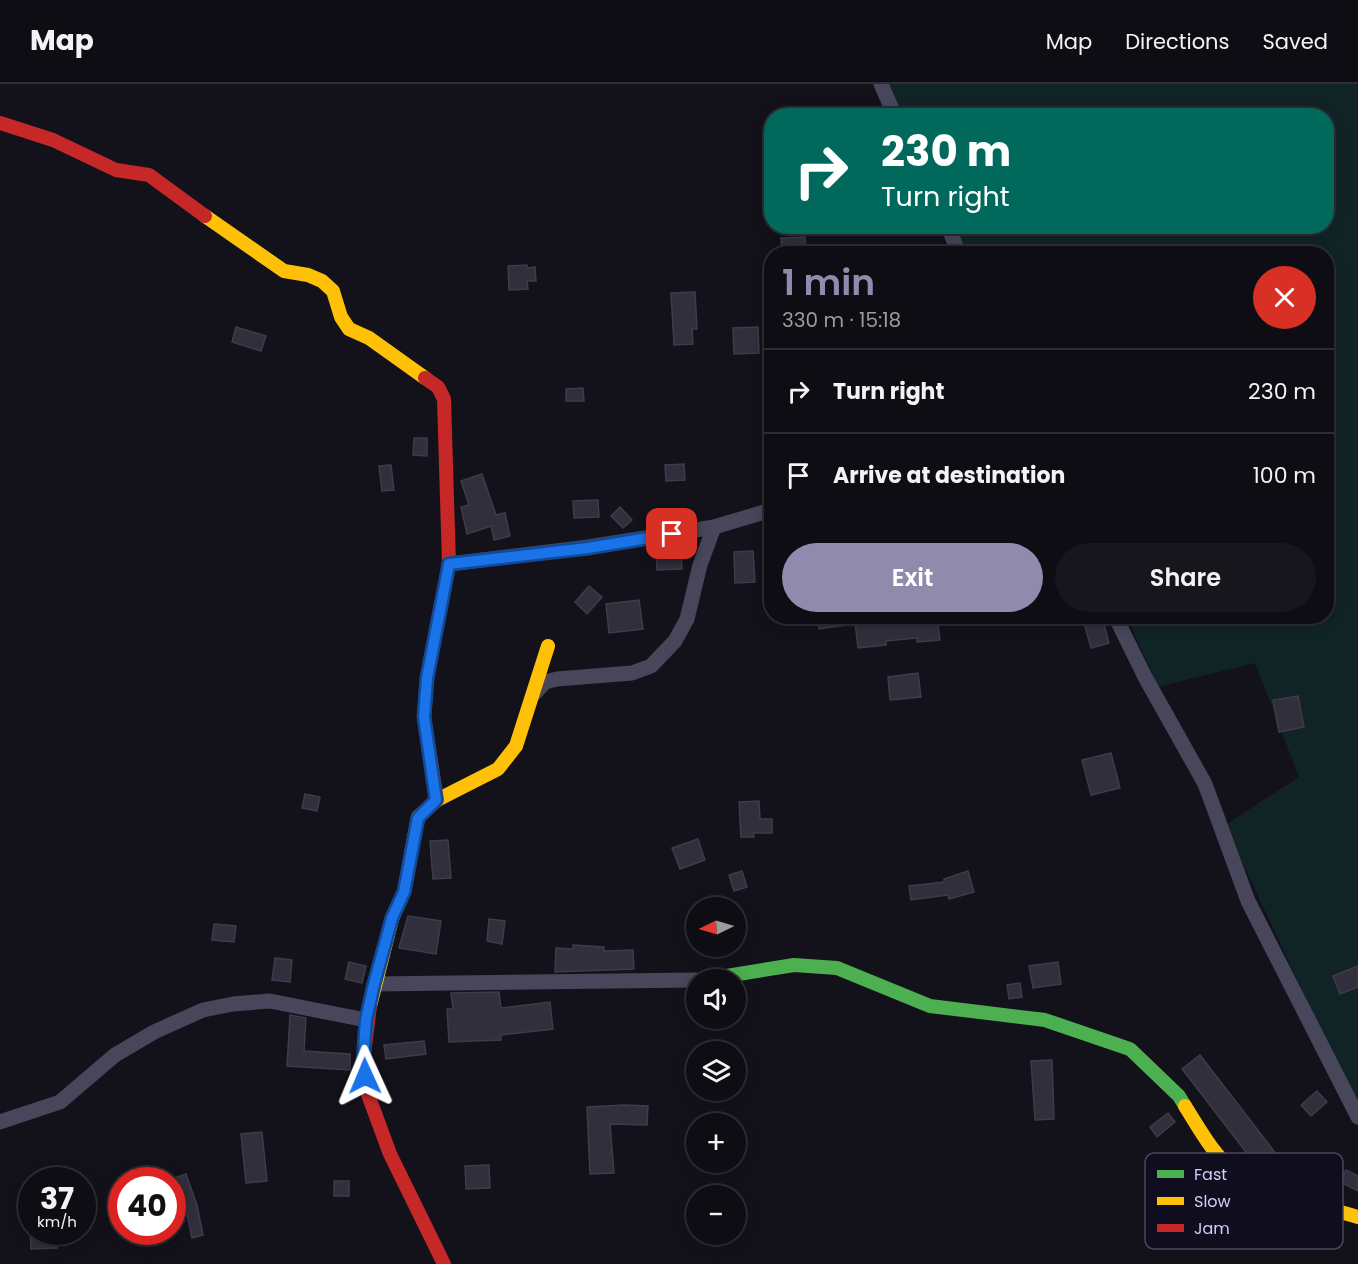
<!DOCTYPE html>
<html lang="en">
<head>
<meta charset="utf-8">
<style>
	:root { --surface:#0e0d14; --page:#17161d; --text:#f1f3f6; --muted:#9b9ca0; --line:#2e2d34; --accent:#908bad }
	body { margin:0; font-family:Poppins,sans-serif; background:var(--page); color:var(--text); height:100vh; display:flex; flex-direction:column; font-size:22px; white-space:nowrap }
	* { box-sizing:border-box; margin:0 }
	p { font-size:20px; color:var(--muted) }
	.icon { flex:none; width:33px; height:33px; fill:none; stroke:currentColor; stroke-width:2; stroke-linecap:round; stroke-linejoin:round }
	.map { position:relative; flex:1; overflow:hidden }
	.panel { position:absolute; left:764px; top:162px; width:570px; height:378px; display:flex; flex-direction:column; background:var(--surface); border-radius:24px; box-shadow:0 3px 15px #0003,0 0 0 2px var(--line) }
	.panel>* { flex:none }
	.top-card { position:absolute; left:764px; top:24px; width:570px; height:126px; border-radius:24px; box-shadow:0 3px 15px #0003,0 0 0 2px var(--line); background:#00695c; color:#fff; overflow:hidden }
	.needle { width:39px; rotate:265deg }
	.controls { position:absolute; left:686px; top:813px; display:grid; gap:12px }
	.controls a { display:grid; place-items:center; width:60px; height:60px; border-radius:50%; background:var(--surface); box-shadow:0 3px 15px #0003,0 0 0 2px var(--line); font-size:30px }
	.speed { position:absolute; left:18px; top:1083px; display:flex; gap:12px; font-size:30px; font-weight:700; text-align:center }
	.speed>* { display:grid; place-content:center; width:78px; height:78px; border-radius:50%; background:var(--surface); box-shadow:0 3px 15px #0003,0 0 0 2px var(--line); line-height:1 }
	.speed small { font-size:15px; font-weight:400 }
	.speed .limit { border:9px solid #d22; background:#fff; color:#111 }
	.pin { position:absolute; display:grid; place-items:center; width:51px; height:51px; color:#fff; margin:-26px; border-radius:12px; box-shadow:0 3px 9px #0006 }
	.me { position:absolute; width:66px; margin:-33px; rotate:359deg; stroke-linejoin:round; filter:drop-shadow(0 0 4px #0008) }
	.turn { display:flex; align-items:center; gap:21px; height:126px; padding:0 18px; font-size:27px }
	.turn .icon { width:78px; height:78px; stroke-width:2.5 }
	.turn b { display:block; font-size:42px; line-height:51px }
	.round { display:grid; place-items:center; flex:none; width:63px; height:63px; border-radius:32px; background:var(--page) }
	.overview { display:flex; align-items:center; justify-content:space-between; height:102px; padding:0 18px }
	h1 { font-size:36px; font-weight:600; line-height:45px; color:var(--accent) }
	.primary-button { display:flex; gap:12px; margin-top:auto; padding:12px 18px }
	.primary-button a { flex:1; height:69px; border-radius:36px; background:var(--accent); color:#fff; font-size:24px; font-weight:600; line-height:69px; text-align:center }
	.primary-button a+a { background:var(--page); color:var(--text) }
	ul { padding:0; list-style:none }
	li { display:flex; align-items:center; gap:18px; height:84px; padding:0 18px; border-top:2px solid var(--line) }
	li div { flex:1 }
	li b { display:block; font-size:22px }
	li em { font-style:normal }
	header { display:flex; align-items:center; gap:36px; box-sizing:border-box; height:84px; padding:0 30px; background:var(--surface); border-bottom:2px solid var(--line) }
	header strong { font-size:28px }
	nav { display:flex; gap:33px; margin-inline-start:auto; font-size:21px }
	.map>svg:first-child { display:block }
	.green { fill:#112425 }
	.building { fill:#312f3c; stroke:#3e3b4d; stroke-width:1.5 }
	.lines { fill:none; stroke-linecap:round; stroke-linejoin:round }
	.street { stroke:#48465b; stroke-width:15 }
	.fast { stroke:#4caf50; stroke-width:14 }
	.slow { stroke:#ffc107; stroke-width:14 }
	.jam { stroke:#c62828; stroke-width:14 }
	.route-casing { stroke:#114b97; stroke-width:15 }
	.route { stroke:#1a73e8; stroke-width:10 }
	.key { fill:#100d1e; stroke:#4a4761; stroke-width:1.5 }
	.key-label { font-size:16px; fill:#d3cdfc }
</style>
</head>
<body>
<header>
<strong>Map</strong>
<nav><a>Map</a><a>Directions</a><a>Saved</a></nav>
</header>
<div class="map">
<svg width="1358" height="1180" viewBox="0 0 1358 1180">
	<rect width="100%" height="100%" fill="#13111a"/>
	<!-- green -->
	<path class="green" d="M887,0H1358V1019L1327,960L1225,741L1299,693L1255,579L1158,603L1127,533L1326,532V170L963,169L951,143L1326,142V32L901,31Z"/>
	<!-- building -->
	<g class="building">
		<path d="M805,153L806,170H782L781,154Z"/>
		<path d="M527,181V184L535,183L536,197H527L528,205L509,206L508,182Z"/>
		<path d="M695,208L697,245H692L693,260L674,261L671,209Z"/>
		<path d="M236,243L266,252L261,267L232,258Z"/>
		<path d="M758,243L759,269L734,270L733,244Z"/>
		<path d="M583,304L584,317H566V305Z"/>
		<path d="M414,354H427V372L413,371Z"/>
		<path d="M684,380L685,396L666,397L665,381Z"/>
		<path d="M391,381L394,406L382,407L379,382Z"/>
		<path d="M482,390L496,431L505,429L510,452L494,456L491,442L467,450L461,423L469,421L461,397Z"/>
		<path d="M598,416L599,433L574,434L573,417Z"/>
		<path d="M620,423L632,436L623,444L611,432Z"/>
		<path d="M681,465L682,485L657,486L656,467Z"/>
		<path d="M753,467L755,498L735,499L734,468Z"/>
		<path d="M589,502L602,513L587,530L575,518Z"/>
		<path d="M639,516L643,545L609,549L606,520Z"/>
		<path d="M818,532H854V540L819,545Z"/>
		<path d="M886,532H937L940,556L917,558V554L886,557V561L858,564L855,538L886,535Z"/>
		<path d="M1082,532H1102L1109,559L1091,564Z"/>
		<path d="M918,589L921,613L890,616L888,593Z"/>
		<path d="M1298,612L1304,643L1279,648L1273,616Z"/>
		<path d="M1111,669L1120,704L1091,711L1082,676Z"/>
		<path d="M305,710L320,713L317,727L302,724Z"/>
		<path d="M759,717L760,735H772V749H753L754,753H741L739,718Z"/>
		<path d="M698,755L705,776L680,785L672,764Z"/>
		<path d="M448,756L451,794L433,795L430,757Z"/>
		<path d="M742,787L747,803L734,807L729,791Z"/>
		<path d="M968,787L974,808L949,815L948,811L911,816L909,802L944,798V795Z"/>
		<path d="M408,832L441,837L436,870L399,864Z"/>
		<path d="M489,835L505,837L502,860L487,857Z"/>
		<path d="M214,840L236,842L234,858L212,856Z"/>
		<path d="M573,861L604,863V867L633,866L634,885L555,888L556,864L573,865Z"/>
		<path d="M275,874L292,876L290,898L272,896Z"/>
		<path d="M349,878L366,882L362,899L345,895Z"/>
		<path d="M1058,878L1061,900L1033,904L1029,882Z"/>
		<path d="M1358,882V903L1340,910L1333,892Z"/>
		<path d="M1020,899L1022,913L1009,915L1007,901Z"/>
		<path d="M499,908L501,924L550,918L553,945L501,951V956L449,958L447,925H453L451,909Z"/>
		<path d="M290,931L306,934L304,967L350,970V986L287,982Z"/>
		<path d="M424,957L426,970L386,975L384,961Z"/>
		<path d="M1200,971L1280,1075L1262,1089L1182,985Z"/>
		<path d="M1052,976L1054,1035L1035,1036L1031,977Z"/>
		<path d="M1317,1007L1327,1018L1311,1032L1301,1021Z"/>
		<path d="M625,1021L648,1022L647,1041L610,1040L614,1089L590,1090L587,1023Z"/>
		<path d="M1168,1029L1175,1038L1157,1053L1150,1043Z"/>
		<path d="M262,1048L267,1097L246,1099L241,1050Z"/>
		<path d="M489,1081L490,1104L466,1105L465,1082Z"/>
		<path d="M1346,1086L1358,1092V1107L1340,1098Z"/>
		<path d="M186,1090L197,1121L203,1151L192,1154L186,1125L180,1127L172,1107V1095Z"/>
		<rect x="334" y="1097" width="15" height="15"/>
		<path d="M30,1148H56L57,1164L31,1165Z"/>
	</g>
	<g class="lines">
		<!-- street -->
		<g class="street">
			<path d="M881,0L895,32"/>
			<path d="M948,142L959,170"/>
			<path d="M449,480L588,463L714,443L771,426"/>
			<path d="M1115,532L1145,593L1205,700L1248,817L1358,1033"/>
			<path d="M535,609L545,598L557,595L632,589L651,582L675,557L687,535L700,481L714,443"/>
			<path d="M374,900L696,896"/>
			<path d="M0,1038L60,1018L115,971L154,948L203,926L233,920L270,917L366,936"/>
		</g>
		<!-- fast -->
		<path class="fast" d="M702,896L794,881L837,884L930,922L1045,936L1130,965L1179,1012L1185,1022"/>
		<!-- slow -->
		<g class="slow">
			<path d="M205,132L284,187L308,191L322,197L333,207L341,233L349,245L369,254L425,294"/>
			<path d="M370,922L392,835L404,808L418,733L437,716L498,685L516,662L548,562"/>
			<path d="M1185,1022C1200,1046 1214,1072 1236,1089C1266,1113 1321,1122 1358,1133"/>
		</g>
		<!-- jam -->
		<g class="jam">
			<path d="M0,39L53,56L116,86L149,91L205,132"/>
			<path d="M425,294L438,303L444,315L449,480L427,593L424,633L437,716"/>
			<path d="M370,922L363,978L366,1005L390,1070L444,1180"/>
		</g>
	</g>
	<g class="lines">
		<!-- route casing -->
		<g class="route-casing">
			<path id="route" d="M365,992L363,978L366,936L374,900L392,834L404,808L418,734L436,716L424,633L427,594L449,480L588,464L672,450"/>
		</g>
		<!-- route -->
		<use href="#route" class="route"/>
	</g>
	<!-- legend -->
	<rect x="1145" y="1069" width="198" height="96" rx="9" class="key"/>
	<rect x="1157" y="1086" width="27" height="8" fill="#4caf50"/>
	<rect x="1157" y="1113" width="27" height="8" fill="#ffc107"/>
	<rect x="1157" y="1140" width="27" height="8" fill="#c62828"/>
	<g class="key-label">
		<text x="1194" y="1096">Fast</text>
		<text x="1194" y="1123">Slow</text>
		<text x="1194" y="1150">Jam</text>
	</g>
</svg>
<div class="controls">
<a><svg class="needle" viewBox="-14 -14 28 28"><path d="M0-13l5 13h-10z" fill="#e53935"/><path d="M0 13l5-13h-10z" fill="#9b9ca0"/></svg></a>
<a><svg class="icon" aria-label="sound" viewBox="0 0 24 24"><path d="M4 9h4l5-4v14l-5-4H4zM17 9q2 3 0 6"/></svg></a>
<a><svg class="icon" aria-label="layers" viewBox="0 0 24 24"><path d="M12 4l9 5-9 5-9-5zM3 14l9 5 9-5"/></svg></a>
<a>+</a>
<a>−</a>
</div>
<div class="speed"><div>37<small>km/h</small></div><div class="limit">40</div></div>
<div class="pin" style="left:672px;top:450px;background:#d93025"><svg class="icon" aria-label="arrive" viewBox="0 0 24 24"><path d="M6 21V4h12l-3 4 3 4H6"/></svg></div>
<svg class="me" style="left:365px;top:992px" viewBox="-20 -20 40 40"><path d="M0-17L14 15 0 8-14 15z" fill="#1a73e8" stroke="#fff" stroke-width="4"/></svg>
<div class="top-card">
<div class="turn"><svg class="icon" aria-label="right" viewBox="0 0 24 24"><path d="M7 20v-9h11M14 6l5 5-5 5"/></svg><div><b>230 m</b>Turn right</div></div>
</div>
<section class="panel">
<div class="overview"><div><h1>1 min</h1><p>330 m · 15:18</p></div><a class="round" style="background:#d93025;color:#fff"><svg class="icon" aria-label="close" viewBox="0 0 24 24"><path d="M6 6l12 12M18 6L6 18"/></svg></a></div>
<ul>
<li><svg class="icon" aria-label="right" viewBox="0 0 24 24"><path d="M7 20v-9h11M14 6l5 5-5 5"/></svg><div><b>Turn right</b></div><em>230 m</em></li>
<li><svg class="icon" aria-label="arrive" viewBox="0 0 24 24"><path d="M6 21V4h12l-3 4 3 4H6"/></svg><div><b>Arrive at destination</b></div><em>100 m</em></li>
</ul>
<div class="primary-button"><a>Exit</a><a>Share</a></div>
</section>
</div>
</body>
</html>
